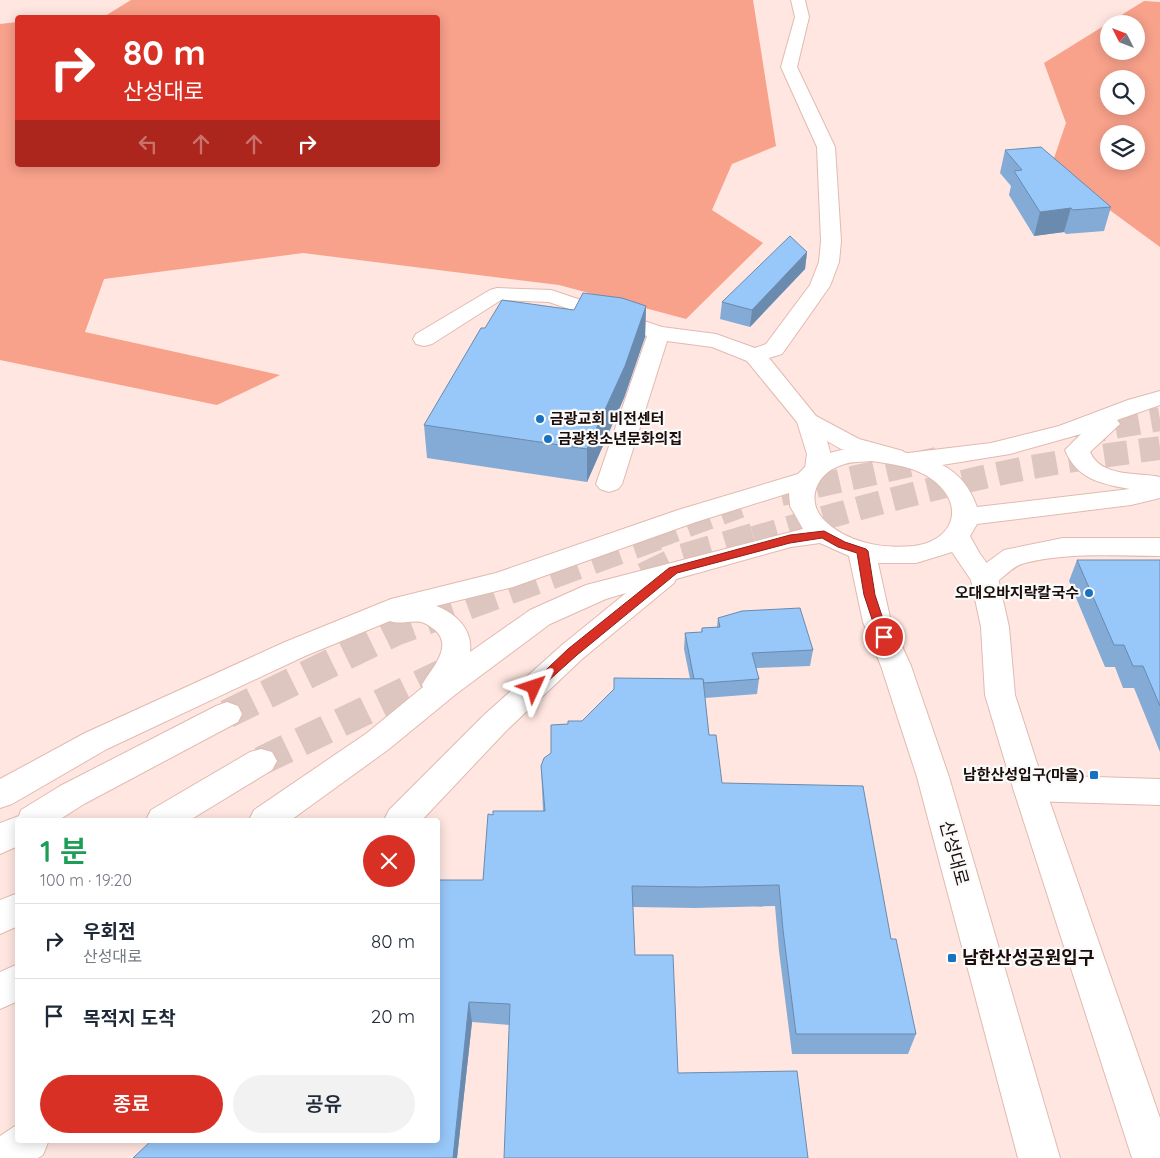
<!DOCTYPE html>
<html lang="ko">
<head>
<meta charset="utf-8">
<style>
	:root { --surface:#fff; --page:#f2f2f3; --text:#1f2937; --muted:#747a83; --line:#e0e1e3; --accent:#d93025 }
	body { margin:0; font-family:Quicksand,"Noto Sans KR",sans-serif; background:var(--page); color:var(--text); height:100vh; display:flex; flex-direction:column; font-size:19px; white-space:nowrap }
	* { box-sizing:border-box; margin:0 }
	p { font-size:16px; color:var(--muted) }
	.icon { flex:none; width:28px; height:28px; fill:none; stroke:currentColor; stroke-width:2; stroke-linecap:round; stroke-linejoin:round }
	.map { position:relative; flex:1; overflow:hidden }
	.drawer { position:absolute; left:15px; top:818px; width:425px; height:325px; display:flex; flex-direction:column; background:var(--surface); border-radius:5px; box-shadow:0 2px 12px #0003 }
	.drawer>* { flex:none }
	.top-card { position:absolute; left:15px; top:15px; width:425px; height:152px; border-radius:5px; box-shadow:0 2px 12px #0003; background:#d93025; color:#fff; overflow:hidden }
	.needle { width:32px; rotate:312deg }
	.buttons { position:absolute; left:1100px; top:15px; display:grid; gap:10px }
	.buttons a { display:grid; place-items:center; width:45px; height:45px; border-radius:50%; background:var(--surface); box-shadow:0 2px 12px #0003; font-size:25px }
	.pin { position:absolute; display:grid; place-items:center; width:42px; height:42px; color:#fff; margin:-21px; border:2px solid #fff; border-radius:50%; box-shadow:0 1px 5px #0007 }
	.me { position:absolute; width:55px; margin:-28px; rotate:48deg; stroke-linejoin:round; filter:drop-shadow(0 0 4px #0008) }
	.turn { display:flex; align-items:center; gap:18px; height:105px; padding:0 25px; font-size:22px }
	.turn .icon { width:65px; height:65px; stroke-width:2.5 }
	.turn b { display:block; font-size:35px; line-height:42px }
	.lanes { display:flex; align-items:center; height:48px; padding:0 25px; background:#0003; justify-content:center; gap:25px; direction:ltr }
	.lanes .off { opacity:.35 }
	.round { display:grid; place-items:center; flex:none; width:52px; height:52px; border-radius:26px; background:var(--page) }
	.summary { display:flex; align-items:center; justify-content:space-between; height:85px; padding:0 25px }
	h1 { font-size:30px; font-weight:600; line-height:38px; color:#1e9e55 }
	.primary-button { display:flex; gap:10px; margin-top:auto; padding:10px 25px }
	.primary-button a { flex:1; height:58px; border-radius:30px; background:var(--accent); color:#fff; font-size:20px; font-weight:600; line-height:58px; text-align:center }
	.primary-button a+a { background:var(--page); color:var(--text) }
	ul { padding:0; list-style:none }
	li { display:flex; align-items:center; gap:15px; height:75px; padding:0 25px; border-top:1px solid var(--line) }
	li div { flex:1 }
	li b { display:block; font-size:19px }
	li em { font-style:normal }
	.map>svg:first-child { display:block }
	.forest { fill:#f8a18b; fill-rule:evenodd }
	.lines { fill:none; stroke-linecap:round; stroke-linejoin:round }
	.major-tunnel-far1 { stroke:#ddc6c0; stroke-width:24; stroke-dasharray:24 12; stroke-linecap:butt }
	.major-tunnel { stroke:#ddc6c0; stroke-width:29; stroke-dasharray:29 15; stroke-linecap:butt }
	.minor-casing { stroke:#e1bab0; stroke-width:2 }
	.major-casing { stroke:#e1bab0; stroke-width:2 }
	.minor { fill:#fff; fill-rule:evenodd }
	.major { fill:#fff; fill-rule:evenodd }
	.wall { fill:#83abd6 }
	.shaded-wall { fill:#6a8bae }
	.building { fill:#98c7f9; stroke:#6a8bae }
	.route { fill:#d93025; stroke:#8d1f18 }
	.poi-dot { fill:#1872bf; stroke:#fafafa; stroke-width:2 }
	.labels { text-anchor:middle; stroke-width:4.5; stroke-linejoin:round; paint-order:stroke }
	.poi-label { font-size:15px; font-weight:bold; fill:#1b0e0a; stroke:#fafafa; text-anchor:start }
	.near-street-label { font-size:18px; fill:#1b0e0a; stroke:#fafafa }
	.near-poi-label { font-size:18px; font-weight:bold; fill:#1b0e0a; stroke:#fafafa; text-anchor:start }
</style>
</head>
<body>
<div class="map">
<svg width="1160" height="1158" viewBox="0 0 1160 1158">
	<rect width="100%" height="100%" fill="#ffe6e0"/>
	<!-- forest -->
	<g class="forest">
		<path d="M131,0H753L776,146L732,164L712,210L763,243L686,319L559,285L303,253L104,279L85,332L280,375L217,405L0,360V24L17,22L18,165H438V18L81,17L105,16Z"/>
		<path d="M1144,1L1160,2V247L1051,167L1066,123L1044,63ZM1109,24H1136V51H1109ZM1109,79H1136V106H1109ZM1109,134H1136V161H1109Z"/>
	</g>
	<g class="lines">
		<!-- major-tunnel-far1 -->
		<g class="major-tunnel-far1">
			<path d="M1080,433L1160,419"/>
			<path d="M781,494L937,459"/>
			<path d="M653,538L740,506"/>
			<path d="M754,538C836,514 919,491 1002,473C1054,462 1107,455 1160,448"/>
		</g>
		<!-- major-tunnel -->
		<g class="major-tunnel">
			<path d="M644,577L683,558L759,536"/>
			<path d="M227,714L394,632L657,536"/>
			<path d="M261,761L456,667"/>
		</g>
		<!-- minor casing -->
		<g class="minor-casing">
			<g id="minor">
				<path d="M791,0H805L809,17L797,67L835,147L841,241L839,262L830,286L782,354L769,358L816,416L859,439L903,451L906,456L903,461L894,463L841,449L827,441C831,453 833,463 826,473L817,475L808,473L805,468L807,454L797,422L747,361L712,347L667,341L622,484L618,489L609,492L600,489L596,484L647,336L549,302L501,300L432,344L424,346L416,344L413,339L416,334L490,290L497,288L551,290L662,327L716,334L755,348L766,344L810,285L819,262L821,241L817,147L781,67L795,17Z"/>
				<path d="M1063,538H1160V556C1115,556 1069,552 1025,563C1004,568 1000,592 974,584L970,578L974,572L1004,550Z"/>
				<path d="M1029,775L1160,779V805L1029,801L1017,797L1013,788L1017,779Z"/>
			</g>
		</g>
		<!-- major casing -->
		<g class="major-casing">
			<g id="major">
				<path d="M1160,391V405L1117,420L1120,424L1090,452C1101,478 1138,472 1160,477V498L1131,505L977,524L970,536L980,554L998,578L1009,627L1015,695L1045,788L1160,1118V1158H1132L1013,788L985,695L981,627L971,580L952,552L916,563H878L891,622L911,666L949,777L1060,1158H1018L917,777L881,666L863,622L849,556L820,543L791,547L676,579L674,583L582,659L506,731L422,820H384L389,810L484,715L562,645L626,593L606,599L550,624L456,694L389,749L291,820H249L254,810L367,733L423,687L422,685C431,669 454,647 435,630C431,627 426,623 421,622C410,620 401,625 390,621L305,656L107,749L12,804L0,808V779L85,733L285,642L391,599L496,573L678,510L798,474L810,462L822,455L841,450L872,447L908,453L991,443L1059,426L1128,400ZM1081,434L1065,450C1077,479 1101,484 1130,489L977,507C970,488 960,474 942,465L1010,454ZM872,461C893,464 916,467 933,480C966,505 954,541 914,546C883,549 848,543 825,521C804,501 817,472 842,465C851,461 862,462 872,461ZM789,493L790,506L803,529L586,585L530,610L470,652C473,630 456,613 436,606L513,587L696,522Z"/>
				<path d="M227,702L238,706L242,714L238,722L84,804L59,820H18V846L0,854V823L19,816L21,810L60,786L216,706Z"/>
				<path d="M261,749L272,752L277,761L272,770L190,820H146L151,810L250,752Z"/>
				<path d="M18,893V926L0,934V900Z"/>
				<path d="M18,964V1001L0,1009V972Z"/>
				<path d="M18,1124V1140H49L43,1155L38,1158H0V1136Z"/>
			</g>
		</g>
		<!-- minor -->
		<use href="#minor" class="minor"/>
		<!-- major -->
		<use href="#major" class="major"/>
	</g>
	<!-- wall -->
	<g class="wall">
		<path d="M1005,150L1111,207L1104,231L1066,234L1064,232L1034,236L1009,195L1011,186L1000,173Z"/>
		<path d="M807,252L805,269L750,327L720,319L722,302Z"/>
		<path d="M646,306L645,337L624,398L587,482L427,458L424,425L485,328Z"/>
		<path d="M1077,560H1160V752L1134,688H1123L1115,667H1105L1069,581Z"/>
		<path d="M718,618L813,650L810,666L756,668L759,679L757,694L705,698L709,735L722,783L891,939L916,1034L908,1054H792L779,951L775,906L695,908L633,907L635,955L678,1073L808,1158L510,1025L472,1022L457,1158H133L438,1140L483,880L493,815L543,811L541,766L551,753L568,724L582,721L690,679L684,649L685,633H701L702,628L717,627Z"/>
	</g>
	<!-- shaded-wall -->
	<g class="shaded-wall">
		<path d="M1071,208L1064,232L1034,236L1040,212Z"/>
		<path d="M807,252L805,269L750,327L752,310Z"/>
		<path d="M646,306L645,337L624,398L587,482V449Z"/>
		<path d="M469,1002L472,1022L457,1158H453Z"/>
	</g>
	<!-- building -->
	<g class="building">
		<path d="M1041,147L1111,207L1073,210L1071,208L1040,212L1014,171L1022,170L1005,150Z"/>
		<path d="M790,236L807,252L752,310L722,302Z"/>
		<path d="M583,293L622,298L646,306L625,366L587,449L424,425L481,328H485L502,300L574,310Z"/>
		<path d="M1077,560H1160V706L1143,666H1133L1124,645H1114Z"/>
		<path d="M800,608L813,650L752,653L759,679L704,683L703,679H694L685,633L702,632V628L720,627L718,618L742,611Z"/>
		<path d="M614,678L703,679L709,735H716L722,783L863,786L891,939H896L916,1034H796L783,930L779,885L698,887L632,886L635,955H673L678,1073L797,1071L808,1158H504L510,1004L469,1002L453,1158H133L152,1140H438V880H483L488,814L493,815V811H545L541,766L544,758L551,753V725L568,724V721H582L614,689Z"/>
	</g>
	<!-- route -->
	<path class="route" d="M824,531L845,542L866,549L868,551L875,595L889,637L888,640H879L864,595L857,553L838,547L822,538L790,543L677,573L577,655L538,690H529L528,687L568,649L669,568L790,535Z"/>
	<!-- markers -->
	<g class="poi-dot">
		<circle cx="540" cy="419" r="5"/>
		<circle cx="548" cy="439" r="5"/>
		<circle cx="1089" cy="593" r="5"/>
		<rect x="1089" y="770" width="10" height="10" rx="2.5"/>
		<rect x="947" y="953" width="10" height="10" rx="2.5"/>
	</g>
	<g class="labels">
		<!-- poi labels -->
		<g class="poi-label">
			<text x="550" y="424">금광교회 비전센터</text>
			<text x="558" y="444">금광청소년문화의집</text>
			<text x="1079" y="598" text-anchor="end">오대오바지락칼국수</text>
			<text x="1084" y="780" text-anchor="end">남한산성입구(마을)</text>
		</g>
		<!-- near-street labels -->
		<g class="near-street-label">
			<text transform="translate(954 853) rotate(75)" y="6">산성대로</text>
		</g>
		<!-- near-poi labels -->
		<g class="near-poi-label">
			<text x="962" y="964">남한산성공원입구</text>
		</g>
	</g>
</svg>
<div class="buttons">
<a><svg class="needle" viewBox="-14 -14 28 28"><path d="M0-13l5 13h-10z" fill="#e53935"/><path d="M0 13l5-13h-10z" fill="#747a83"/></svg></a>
<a><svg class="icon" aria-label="search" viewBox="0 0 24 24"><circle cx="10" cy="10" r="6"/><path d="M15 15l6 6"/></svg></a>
<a><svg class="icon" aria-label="layers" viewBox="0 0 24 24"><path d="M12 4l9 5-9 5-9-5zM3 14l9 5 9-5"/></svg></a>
</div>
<div class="pin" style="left:884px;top:637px;background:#d93025"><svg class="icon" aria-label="arrive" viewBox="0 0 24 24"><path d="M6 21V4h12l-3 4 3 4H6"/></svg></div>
<svg class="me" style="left:534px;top:687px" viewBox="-20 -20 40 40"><path d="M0-17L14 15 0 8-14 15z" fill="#d93025" stroke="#fff" stroke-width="4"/></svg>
<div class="top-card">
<div class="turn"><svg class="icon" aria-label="right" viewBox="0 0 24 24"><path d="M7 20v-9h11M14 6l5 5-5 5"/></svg><div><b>80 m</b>산성대로</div></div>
<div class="lanes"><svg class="icon off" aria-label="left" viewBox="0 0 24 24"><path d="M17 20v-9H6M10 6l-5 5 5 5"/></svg><svg class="icon off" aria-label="ahead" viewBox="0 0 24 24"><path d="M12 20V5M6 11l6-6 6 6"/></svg><svg class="icon off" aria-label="ahead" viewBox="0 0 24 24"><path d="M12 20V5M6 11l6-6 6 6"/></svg><svg class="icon" aria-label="right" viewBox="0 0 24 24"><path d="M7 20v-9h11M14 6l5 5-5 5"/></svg></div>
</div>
<section class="drawer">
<div class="summary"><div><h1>1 분</h1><p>100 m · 19:20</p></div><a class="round" style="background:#d93025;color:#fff"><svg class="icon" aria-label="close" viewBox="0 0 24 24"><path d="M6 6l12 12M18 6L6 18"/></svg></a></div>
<ul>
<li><svg class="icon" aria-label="right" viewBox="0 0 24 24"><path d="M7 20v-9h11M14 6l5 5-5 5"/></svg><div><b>우회전</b><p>산성대로</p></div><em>80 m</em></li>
<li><svg class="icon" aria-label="arrive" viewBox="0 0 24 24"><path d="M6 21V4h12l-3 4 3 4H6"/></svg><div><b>목적지 도착</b></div><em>20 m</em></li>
</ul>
<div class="primary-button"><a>종료</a><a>공유</a></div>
</section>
</div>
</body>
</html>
